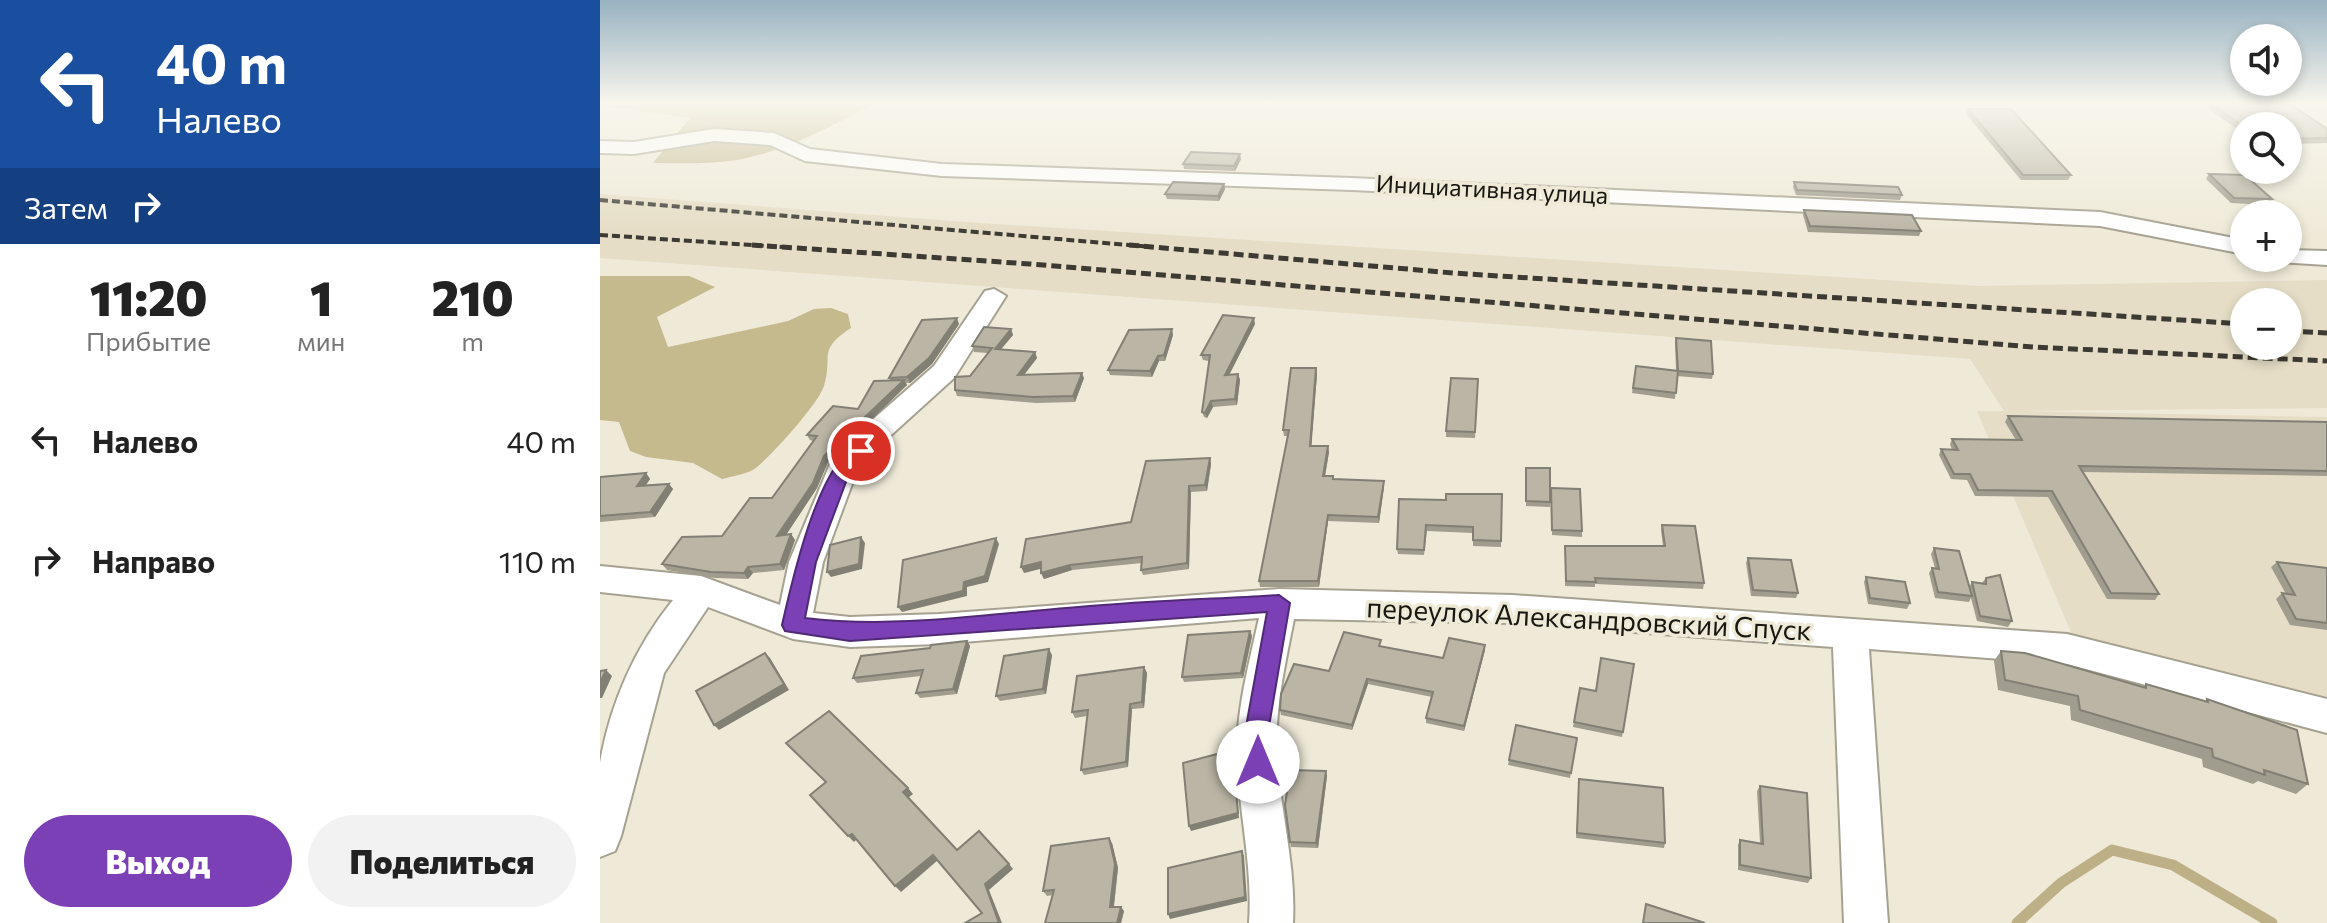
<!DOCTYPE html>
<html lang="ru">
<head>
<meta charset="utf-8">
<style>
	:root { --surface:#fff; --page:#f2f2f2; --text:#222; --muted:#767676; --accent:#7b40b6 }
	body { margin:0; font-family:Commissioner,sans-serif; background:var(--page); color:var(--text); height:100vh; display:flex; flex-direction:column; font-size:30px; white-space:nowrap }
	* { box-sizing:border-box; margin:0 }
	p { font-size:26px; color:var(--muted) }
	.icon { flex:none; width:44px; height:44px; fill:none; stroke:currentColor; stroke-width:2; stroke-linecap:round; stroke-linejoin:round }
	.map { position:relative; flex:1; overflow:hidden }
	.panel { display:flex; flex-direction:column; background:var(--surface); width:600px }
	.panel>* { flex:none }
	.banner { background:#1a4fa0; color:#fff; overflow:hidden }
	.buttons { position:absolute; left:1630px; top:24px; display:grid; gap:16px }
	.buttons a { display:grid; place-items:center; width:72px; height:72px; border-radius:50%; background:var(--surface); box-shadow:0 4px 12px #0003; font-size:40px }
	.pin { position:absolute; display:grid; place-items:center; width:68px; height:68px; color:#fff; margin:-34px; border:4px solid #fff; border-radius:50%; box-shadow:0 2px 8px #0007 }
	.me { position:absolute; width:88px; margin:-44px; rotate:0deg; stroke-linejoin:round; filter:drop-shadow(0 0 6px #0008) }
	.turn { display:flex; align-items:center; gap:28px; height:168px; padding:0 24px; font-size:36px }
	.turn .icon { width:104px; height:104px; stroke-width:2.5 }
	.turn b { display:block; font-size:56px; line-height:68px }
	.then { display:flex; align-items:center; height:76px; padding:0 24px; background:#0003; gap:16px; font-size:30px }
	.eta { display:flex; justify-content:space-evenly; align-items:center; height:136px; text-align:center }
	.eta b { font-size:48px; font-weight:800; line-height:56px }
	.cta { display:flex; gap:16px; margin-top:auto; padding:16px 24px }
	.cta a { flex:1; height:92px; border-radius:48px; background:var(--accent); color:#fff; font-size:32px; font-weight:800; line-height:92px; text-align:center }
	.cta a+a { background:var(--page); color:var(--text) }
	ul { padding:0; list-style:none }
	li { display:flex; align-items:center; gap:24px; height:120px; padding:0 24px }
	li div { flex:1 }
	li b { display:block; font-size:30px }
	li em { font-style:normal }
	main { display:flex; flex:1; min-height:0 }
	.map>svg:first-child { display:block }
	.built { fill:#e5ddc5; fill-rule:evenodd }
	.forest { fill:#c5b98e }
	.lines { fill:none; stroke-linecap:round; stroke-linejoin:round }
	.stream { stroke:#bdb086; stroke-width:11 }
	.minor-casing { stroke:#a6a191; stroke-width:4 }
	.minor { fill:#fff; fill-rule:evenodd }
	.rail-far1 { stroke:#3c3a32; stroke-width:4; stroke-dasharray:8 4; stroke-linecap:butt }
	.rail { stroke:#3c3a32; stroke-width:5; stroke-dasharray:10 5; stroke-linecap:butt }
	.wall { fill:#a09c8e }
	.shaded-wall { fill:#827f74 }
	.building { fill:#bab5a5; stroke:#827f74; stroke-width:2 }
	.route { fill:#7b40b6; stroke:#502a76; stroke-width:2 }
	.labels { text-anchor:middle; stroke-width:7; stroke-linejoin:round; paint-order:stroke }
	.far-street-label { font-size:24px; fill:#181711; stroke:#efead8 }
	.street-label { font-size:28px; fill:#181711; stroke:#efead8 }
</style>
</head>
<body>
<main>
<section class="panel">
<div class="banner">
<div class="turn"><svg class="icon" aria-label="left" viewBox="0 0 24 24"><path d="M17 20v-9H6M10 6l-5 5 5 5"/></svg><div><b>40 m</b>Налево</div></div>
<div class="then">Затем<svg class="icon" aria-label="right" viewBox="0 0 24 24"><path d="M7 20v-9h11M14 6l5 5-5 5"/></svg></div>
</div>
<div class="eta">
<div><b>11:20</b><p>Прибытие</p></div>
<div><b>1</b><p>мин</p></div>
<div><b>210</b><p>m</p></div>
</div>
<ul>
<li><svg class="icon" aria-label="left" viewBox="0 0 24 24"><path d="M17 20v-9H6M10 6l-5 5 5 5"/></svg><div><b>Налево</b></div><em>40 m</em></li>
<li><svg class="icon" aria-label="right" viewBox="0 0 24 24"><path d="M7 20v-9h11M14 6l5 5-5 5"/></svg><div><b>Направо</b></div><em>110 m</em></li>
</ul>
<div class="cta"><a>Выход</a><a>Поделиться</a></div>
</section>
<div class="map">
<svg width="1727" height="923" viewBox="0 0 1727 923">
	<rect width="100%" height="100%" fill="#efead8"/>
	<!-- built -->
	<path class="built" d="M0,194L379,223L1379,286L1727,280V408L1419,411L1727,417V703L1473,637L1377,411H1404L1370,359L0,258ZM1644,302H1688V346H1644Z"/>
	<!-- forest -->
	<g class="forest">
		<path d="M274,104C233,125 192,148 147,158C116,165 83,163 53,163L90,118L0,105Z"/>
		<path d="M0,276H89L115,287L57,317L68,347L188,321L214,309L231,308L248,314L251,328C216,351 234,355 224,386C218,404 173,454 157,467C149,474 133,476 122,479L93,463L46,457L30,451L19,422L0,420Z"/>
	</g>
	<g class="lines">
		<!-- stream -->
		<path class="stream" d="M1417,923L1461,883L1512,850L1573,865L1672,923"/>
		<!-- minor casing -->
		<g class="minor-casing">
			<g id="minor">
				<path d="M114,129L174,133L210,149L342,164L752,178L1500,212L1644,240V254L1500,226L752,190L342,176L205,161L170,145L114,141L34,154L0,153V141L34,142Z"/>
				<path d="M1688,250L1727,251V265L1680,262L1677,258H1688Z"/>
				<path d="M394,289L406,296L354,378L290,436L255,476L223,562L213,613L250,617L339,614L679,589L913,595L1467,634L1727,699V733L1467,664L1269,649L1288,923H1244L1233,647L913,623L694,619C685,665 674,711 677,759C681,814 696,867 693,923H649C653,867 639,813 637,758C636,710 649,664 659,618L339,644L250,647L193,639L108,607L64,673L21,836L15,851L0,857C0,827 0,793 0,763C10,704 35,647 73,600L0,592V566L101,576L180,605L189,562L230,464L270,422L334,366L385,291Z"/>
			</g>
		</g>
		<!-- minor -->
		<use href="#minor" class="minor"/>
		<!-- rail-far1 -->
		<g class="rail-far1">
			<path d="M0,200L552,247"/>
			<path d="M0,235L182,247"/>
		</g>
		<!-- rail -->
		<g class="rail">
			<path d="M152,245L430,264L1433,347L1727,361"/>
			<path d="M529,245L853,273L1644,324"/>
			<path d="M1688,331L1727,333"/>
		</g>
	</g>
	<!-- wall -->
	<g class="wall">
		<path d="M1611,104L1727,129V143L1688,144V126H1644V134L1609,109Z"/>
		<path d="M1368,109L1471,175L1468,180H1421L1366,114Z"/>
		<path d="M641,159L635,171L584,169L583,164Z"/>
		<path d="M1609,174L1672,199L1669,205L1631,203L1606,179Z"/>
		<path d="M1194,182L1302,195L1300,200L1196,195L1193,187Z"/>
		<path d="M624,184L625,189L619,201L567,199L565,194Z"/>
		<path d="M1204,210L1321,231L1319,236L1208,232L1203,215Z"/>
		<path d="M359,324L332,364L310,383H306L307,385L228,462L217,488L186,535L191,534L195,540L184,570L153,573L148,579L115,578L67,570L62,564L122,536L172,498L213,441L210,440L207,435L258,409L290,380L289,378Z"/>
		<path d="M655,324L629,375L638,374L640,380L637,405L613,407L607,418L604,417L602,412L609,361L603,360L601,355Z"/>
		<path d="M411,329L413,335L401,349L435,352L437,358L424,375L484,378L475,402L436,403L357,396L355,390L370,376L388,353L374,352L372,346Z"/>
		<path d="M573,335L565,361H559L552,377L510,375L508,370Z"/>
		<path d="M1076,338L1113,374L1112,379L1077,376L1075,399L1032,393L1036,366L1076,371L1075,343Z"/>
		<path d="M717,374L711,446L729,452L725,476H733L734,479L784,487L779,523L728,521L719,587H660L659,581L688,436H684L683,430Z"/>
		<path d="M878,379L875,438L846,437V431Z"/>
		<path d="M1408,416L1727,422V476L1483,472L1559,594L1555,600L1507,599L1448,497L1375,496L1367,480L1351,479L1339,455L1341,449L1352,450L1350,444L1352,439L1416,440L1405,422Z"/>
		<path d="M610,458L611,464L607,491L591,492L589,569L543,575L541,570L542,563L472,570L444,579L441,573V568L424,573L531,522Z"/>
		<path d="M926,468L950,502V507L926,506Z"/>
		<path d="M46,473L50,479L46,485L69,484L73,489L55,517L0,522V477Z"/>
		<path d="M951,493L982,531V537L952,535Z"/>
		<path d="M902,494L901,547L873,546V533L827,531L824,555L798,554L797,549L846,500Z"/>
		<path d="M1062,525L1104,583L1103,589L995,584V587L965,586V546H1063L1061,530Z"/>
		<path d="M1334,548L1369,587L1372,582L1382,583L1386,578L1412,621L1408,627L1377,621L1371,598L1369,602L1335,598L1329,573L1332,568H1335L1331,554Z"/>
		<path d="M1148,558L1198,593L1196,598L1151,596L1146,563Z"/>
		<path d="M1677,562L1727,568V630L1690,625L1676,599L1682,593L1686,594L1671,567Z"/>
		<path d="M1266,577L1310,603L1307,609L1268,604L1264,582Z"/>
		<path d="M650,631L652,636L643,678L584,682L582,677Z"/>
		<path d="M367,641L370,646L357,694L320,698L316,693L321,676L257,683L253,678L330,648Z"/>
		<path d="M885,645V650L864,731L826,723V718L832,697L768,684L752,730L681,715L680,710L729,671L781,646L843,658Z"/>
		<path d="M1401,651L1543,687L1546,684L1605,702L1607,699L1708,784L1696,794L1658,781L1653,784L1603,767L1602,759L1471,720L1470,706L1398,690L1394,661Z"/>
		<path d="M452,655L446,694L400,701L396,696Z"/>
		<path d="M1034,664L1022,737L973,727L980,688L996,691Z"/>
		<path d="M544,667L547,673L544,708L532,709L528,767L484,775L481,770L487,716L475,718L472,712Z"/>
		<path d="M977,738L970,778L908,765L909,760Z"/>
		<path d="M727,776L718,848L691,847L690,842Z"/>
		<path d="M979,779L1065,843L1064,848L976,838Z"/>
		<path d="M1160,786L1211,878L1208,883L1138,870V845L1140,840L1160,843L1157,791Z"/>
		<path d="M512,843L518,868L514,907L524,911L521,923H445L453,895L447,896L443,891Z"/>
	</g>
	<!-- shaded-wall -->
	<g class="shaded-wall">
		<path d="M640,154L641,159L635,171L634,166Z"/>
		<path d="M624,184L625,189L619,201L618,196Z"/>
		<path d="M357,318L359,324L332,364L310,383L307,377Z"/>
		<path d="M654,318L655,324L626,381L625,375Z"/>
		<path d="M411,329L413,335L397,354L395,349Z"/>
		<path d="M572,329L573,335L565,361L564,355Z"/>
		<path d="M435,352L437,358L420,380L418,375Z"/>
		<path d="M558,356L559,361L552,377L550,371Z"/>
		<path d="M716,368L717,374L711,452L710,446Z"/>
		<path d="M482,373L484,378L475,402L473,396Z"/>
		<path d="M638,374L640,380L637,405L635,399Z"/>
		<path d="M304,380L307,385L228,462L217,488L182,541L177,536L224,456Z"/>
		<path d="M611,401L613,407L607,418L605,413Z"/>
		<path d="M728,446L729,452L724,482L723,476Z"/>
		<path d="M610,458L611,464L607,491L605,485Z"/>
		<path d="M46,473L50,479L41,492L37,486Z"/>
		<path d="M784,481V487L779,523L778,517Z"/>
		<path d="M69,484L73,489L55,517L50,512Z"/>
		<path d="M589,486L591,492L589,569L587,563Z"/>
		<path d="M728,515V521L719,587L718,581Z"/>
		<path d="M191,534L195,540L184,570L180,564Z"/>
		<path d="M261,537L265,543L262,569L231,577L227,572Z"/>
		<path d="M396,538L399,544L388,582L367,587V596L302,612L298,607L364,582Z"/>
		<path d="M441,562L444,568L424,573L421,567Z"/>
		<path d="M470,565L472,570L444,579L441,573Z"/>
		<path d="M148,567L153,573L148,579L144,573Z"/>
		<path d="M650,631L652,636L643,678L641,673Z"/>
		<path d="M367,641L370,646L357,694L353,689Z"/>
		<path d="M885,645V650L864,731V726Z"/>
		<path d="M449,649L452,655L446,694L443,689Z"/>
		<path d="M165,653L170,658L189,690L119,730L114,725Z"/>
		<path d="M544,667L547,673L544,708L542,702Z"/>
		<path d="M6,670L12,676L2,698H0V683Z"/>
		<path d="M767,679L768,684L752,730V725Z"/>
		<path d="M530,704L532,709L528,767L526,762Z"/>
		<path d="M632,750L634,756L639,818L591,831L589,826Z"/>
		<path d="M726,771L727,776L718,848L716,843Z"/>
		<path d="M308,788L313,794L308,798L303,792Z"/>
		<path d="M252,834L257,839L254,842L248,836Z"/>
		<path d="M509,838L512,843L518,868L513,912L510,907Z"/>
		<path d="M642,851L644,856L647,901L570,919L568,914Z"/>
		<path d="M333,855L338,860L301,892L295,886Z"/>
		<path d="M409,864L413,869L389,890L402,923H399L385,884Z"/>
		<path d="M521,907L524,911L521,923H517Z"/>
	</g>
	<!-- building -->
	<g class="building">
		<path d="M1611,104H1690L1727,129V138L1688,139V126H1644V127Z"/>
		<path d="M1368,109H1411L1471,175H1423Z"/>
		<path d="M591,152L640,154L634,166L583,164Z"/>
		<path d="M1609,174L1645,175L1672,199L1634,198Z"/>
		<path d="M573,182L624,184L618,196L565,194Z"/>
		<path d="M1194,182L1298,187L1302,195L1197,190Z"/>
		<path d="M1204,210L1312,215L1321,231L1210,226Z"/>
		<path d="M623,315L654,318L625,375L638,374L635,399L611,401L605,413L602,412L610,355H601Z"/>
		<path d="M357,318L329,358L307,377L289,378L322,320Z"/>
		<path d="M384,327L411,329L395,349L435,352L418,375L482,373L473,396L433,397L355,390V377L370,376L392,348L372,346Z"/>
		<path d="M572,329L564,355L558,356L550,371L508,370L529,330Z"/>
		<path d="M1076,338L1111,341L1113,374L1078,371Z"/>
		<path d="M1036,366L1078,371L1076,393L1033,388Z"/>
		<path d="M691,368H716L710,446H728L723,476H733V479L784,481L778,517L728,515L718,581H659L689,430H683Z"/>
		<path d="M851,378L878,379L875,432L846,431Z"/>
		<path d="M304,380L224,456L213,483L177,536L191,534L180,564L148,567L144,573L111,572L62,564L82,537L122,536L150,498H172L217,436L207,435L233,406L258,409L274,381Z"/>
		<path d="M1408,416L1727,422V471L1479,466L1559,594L1511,593L1452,491L1378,490L1370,474H1354L1341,449L1358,450L1352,439L1422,440Z"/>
		<path d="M610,458L605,485L589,486L587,563L541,570L542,557L470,565L441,573V562L421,567L426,539L531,522L546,461Z"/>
		<path d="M926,468H950V502L926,501Z"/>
		<path d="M46,473L37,486L69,484L50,512L0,516V477Z"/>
		<path d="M951,488L980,489L982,531L952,530Z"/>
		<path d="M846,494H902L901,541L873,540V527L826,525L824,550L797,549L799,499L846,500Z"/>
		<path d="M1062,525L1095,526L1104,583L995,578L996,582L966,581L965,546H1065Z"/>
		<path d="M261,537L259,564L227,572L230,545Z"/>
		<path d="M396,538L385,576L364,582L363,591L298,607L303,560Z"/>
		<path d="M1334,548L1359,551L1372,596L1338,592L1332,568L1339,569Z"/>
		<path d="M1148,558L1191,560L1198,593L1153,590Z"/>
		<path d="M1677,562L1727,568V623L1696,619L1682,593L1695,595Z"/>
		<path d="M1400,575L1412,621L1380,616L1372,582L1386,584V578Z"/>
		<path d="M1266,577L1305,582L1310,603L1270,598Z"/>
		<path d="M650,631L641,673L582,677L588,635Z"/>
		<path d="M744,632L781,640L779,646L843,658L849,638L885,645L864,726L826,718L833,692L767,679L752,725L680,710L681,694L694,664L729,671Z"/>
		<path d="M367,641L353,689L316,693L323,670L253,678L261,656L330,648L331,645Z"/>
		<path d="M449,649L443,689L396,696L404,656Z"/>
		<path d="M1401,651L1425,653L1546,688V684L1608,702L1607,699L1697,730L1708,784L1664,770L1665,775L1613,757L1612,749L1480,710L1478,696L1405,680Z"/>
		<path d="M165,653L184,684L114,725L96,691Z"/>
		<path d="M1001,658L1034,664L1023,732L974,722L980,688L996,691Z"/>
		<path d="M544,667L542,702L530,704L526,762L481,770L488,710L472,712L477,676Z"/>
		<path d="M6,670L0,683V671Z"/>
		<path d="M229,711L308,788L303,792L357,850L379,831L409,864L385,884L399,923H365L382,913L333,855L295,886L252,834L248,836L210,795L226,782L186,743Z"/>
		<path d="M916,725L977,738L971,773L909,760Z"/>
		<path d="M632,750L638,813L589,826L583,763Z"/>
		<path d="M690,770L726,771L716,843L690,842L685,805Z"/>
		<path d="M979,779L1063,788L1065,843L977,833Z"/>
		<path d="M1160,786L1207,793L1211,878L1140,865V840L1163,844Z"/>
		<path d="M509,838L515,864L510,907H521L517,923H445L454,890L443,891L451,846Z"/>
		<path d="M642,851L645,897L568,914V868Z"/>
		<path d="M1046,904L1105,923H1043Z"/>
	</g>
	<!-- sky -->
	<linearGradient id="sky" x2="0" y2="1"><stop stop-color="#97b2c1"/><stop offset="0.44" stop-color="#f8f6ed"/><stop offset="1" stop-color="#f8f6ed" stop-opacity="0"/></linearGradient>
	<rect width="1727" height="234" fill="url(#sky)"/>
	<!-- route -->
	<path class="route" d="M261,444L270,451L249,474L216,562L205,618C296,629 387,614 478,607C545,601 612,599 679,595L690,603L668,732L670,762L667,770L658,773L649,770L645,732L667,612L250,641L185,631L182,625C191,586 219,456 261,444Z"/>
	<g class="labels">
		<!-- far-street labels -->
		<g class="far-street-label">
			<text transform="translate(892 190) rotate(3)" y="8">Инициативная улица</text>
		</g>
		<!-- street labels -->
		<g class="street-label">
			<text transform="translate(989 619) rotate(3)" y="10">переулок Александровский Спуск</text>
		</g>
	</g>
</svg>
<div class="buttons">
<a><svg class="icon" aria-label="sound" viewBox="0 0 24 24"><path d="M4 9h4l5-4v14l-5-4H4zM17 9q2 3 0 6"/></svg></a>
<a><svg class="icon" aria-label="search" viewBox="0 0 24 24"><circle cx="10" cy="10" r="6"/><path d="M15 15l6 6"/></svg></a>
<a>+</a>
<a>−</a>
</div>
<div class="pin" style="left:261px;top:451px;background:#d93025"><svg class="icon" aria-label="arrive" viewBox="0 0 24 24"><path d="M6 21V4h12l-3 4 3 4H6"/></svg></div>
<svg class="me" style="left:658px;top:762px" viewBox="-20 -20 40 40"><circle r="19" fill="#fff"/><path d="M0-13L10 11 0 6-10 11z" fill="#7b40b6"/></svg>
</div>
</main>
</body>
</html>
